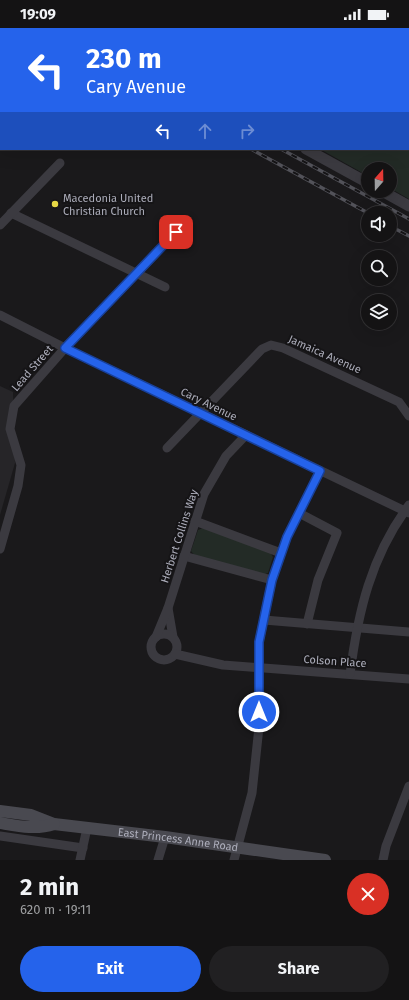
<!DOCTYPE html>
<html lang="en">
<head>
<meta charset="utf-8">
<style>
	:root { --surface:#141314; --page:#212022; --text:#f1f3f6; --muted:#9d9ea0; --line:#333234; --accent:#2563eb }
	body { margin:0; font-family:"Fira Sans",sans-serif; background:var(--page); color:var(--text); height:100vh; display:flex; flex-direction:column; font-size:15px; white-space:nowrap }
	* { box-sizing:border-box; margin:0 }
	p { font-size:13px; color:var(--muted) }
	.icon { flex:none; width:22px; height:22px; fill:none; stroke:currentColor; stroke-width:2; stroke-linecap:round; stroke-linejoin:round }
	.map { position:relative; height:832px; overflow:hidden }
	.sheet { display:flex; flex-direction:column; background:var(--surface); flex:1 }
	.sheet>* { flex:none }
	.banner { position:absolute; left:0px; top:0px; width:409px; height:122px; box-shadow:0 4px 16px #0002,0 0 0 1px var(--line); background:#2563eb; color:#fff; overflow:hidden }
	.needle { width:26px; rotate:20deg }
	.buttons { position:absolute; left:361px; top:134px; display:grid; gap:8px }
	.buttons a { display:grid; place-items:center; width:36px; height:36px; border-radius:50%; background:var(--surface); box-shadow:0 4px 16px #0002,0 0 0 1px var(--line); font-size:20px }
	.pin { position:absolute; display:grid; place-items:center; width:34px; height:34px; color:#fff; margin:-17px; border-radius:8px; box-shadow:0 2px 6px #0006 }
	.me { position:absolute; width:44px; margin:-22px; rotate:0deg; stroke-linejoin:round; filter:drop-shadow(0 0 3px #0008) }
	.turn { display:flex; align-items:center; gap:14px; height:84px; padding:0 20px; font-size:18px }
	.turn .icon { width:52px; height:52px; stroke-width:2.5 }
	.turn b { display:block; font-size:28px; line-height:34px }
	.lanes { display:flex; align-items:center; height:38px; padding:0 20px; background:#0003; justify-content:center; gap:20px; direction:ltr }
	.lanes .off { opacity:.35 }
	.round { display:grid; place-items:center; flex:none; width:42px; height:42px; border-radius:21px; background:var(--page) }
	.headline { display:flex; align-items:center; justify-content:space-between; height:68px; padding:0 20px }
	h1 { font-size:24px; font-weight:700; line-height:30px }
	.button { display:flex; gap:8px; margin-top:auto; padding:8px 20px }
	.button a { flex:1; height:46px; border-radius:24px; background:var(--accent); color:#fff; font-size:16px; font-weight:700; line-height:46px; text-align:center }
	.button a+a { background:var(--page); color:var(--text) }
	.status { display:flex; justify-content:space-between; align-items:center; height:28px; padding:0 20px; background:var(--surface); direction:ltr }
	.status svg { height:11px; fill:currentColor }
	.map>svg:first-child { display:block }
	.built { fill:#262528 }
	.green { fill:#232b26 }
	.lines { fill:none; stroke-linecap:round; stroke-linejoin:round }
	.minor { stroke:#3b3a40; stroke-width:9 }
	.tertiary { stroke:#3b3a40; stroke-width:11 }
	.secondary { stroke:#494950; stroke-width:12 }
	.rail-casing { stroke:#525259; stroke-width:3.5 }
	.rail { stroke:#151416; stroke-width:2; stroke-dasharray:6; stroke-linecap:butt }
	.route-casing { stroke:#184099; stroke-width:10 }
	.route { stroke:#2563eb; stroke-width:7 }
	.poi-dot { fill:#e7d845; stroke:#151416; stroke-width:1.5 }
	.labels { text-anchor:middle; stroke-width:4; stroke-linejoin:round; paint-order:stroke }
	.poi-label { font-size:11px; fill:#acadba; stroke:#151416; text-anchor:start }
	.street-label { font-size:11px; fill:#acadba; stroke:#151416 }
</style>
</head>
<body>
<div class="status"><b>19:09</b><svg viewBox="0 0 49 12"><path d="M0 12V9h3v3zM5 12V6h3v6zM10 12V3h3v9zM15 12V0h3v12zM26 1h20v11H26zM47 4h2v5h-2z"/></svg></div>
<div class="map">
<svg width="409" height="832" viewBox="0 0 409 832">
	<rect width="100%" height="100%" fill="#1a191b"/>
	<!-- built -->
	<path class="built" d="M0,358L13,364L15,435L0,487Z"/>
	<!-- green -->
	<g class="green">
		<path d="M337,0H409V171L390,160V141H368V148L320,121H408V1Z"/>
		<path d="M203,500L270,524L273,529L268,545L262,547L195,528L191,523L198,502Z"/>
	</g>
	<g class="lines">
		<!-- minor -->
		<g class="minor">
			<path d="M180,1L181,0"/>
			<path d="M11,185L165,259"/>
			<path d="M0,197L60,135"/>
			<path d="M0,287L65,320L409,485"/>
			<path d="M167,420L262,321L271,317L283,320L399,374L409,388"/>
			<path d="M299,485L337,505L318,552L307,596"/>
			<path d="M195,493L281,525"/>
			<path d="M0,521L18,458L21,437L10,401L14,378L65,320L186,194"/>
			<path d="M184,528L272,552"/>
			<path d="M168,580L173,609"/>
			<path d="M264,592L409,604"/>
			<circle cx="164" cy="619" r="13"/>
			<path d="M156,609L168,580L204,466L226,428L246,407"/>
			<path d="M175,626L223,637L409,651"/>
			<path d="M350,646C358,584 371,528 409,477"/>
			<path d="M0,808L83,820"/>
			<path d="M80,832L87,800"/>
			<path d="M158,832L165,809"/>
			<path d="M234,832L252,765L259,699V614L272,552L287,509L320,443"/>
			<path d="M383,832L386,818L409,758"/>
		</g>
		<!-- tertiary -->
		<g class="tertiary">
			<path d="M88,0L90,1"/>
			<path d="M306,121L368,155"/>
			<path d="M382,163L409,178"/>
		</g>
		<!-- secondary -->
		<g class="secondary">
			<path id="s1" d="M0,783L31,787L54,796L165,809L325,832"/>
			<path d="M0,795C18,798 36,802 54,796"/>
		</g>
		<!-- rail casing -->
		<g class="rail-casing">
			<g id="rail">
				<path d="M30,0L32,1"/>
				<path d="M251,121L368,185"/>
				<path d="M281,121L409,191"/>
				<path d="M390,198L409,208"/>
			</g>
		</g>
		<!-- rail -->
		<use href="#rail" class="rail"/>
	</g>
	<g class="lines">
		<!-- route casing -->
		<g class="route-casing">
			<path id="route" d="M176,204L65,320L320,443L287,509L272,552L259,614V684"/>
		</g>
		<!-- route -->
		<use href="#route" class="route"/>
	</g>
	<!-- markers -->
	<circle class="poi-dot" cx="55" cy="176" r="4"/>
	<g class="labels">
		<!-- poi labels -->
		<g class="poi-label">
			<text x="63" y="174">Macedonia United<tspan x="63" dy="13">Christian Church</tspan></text>
		</g>
		<!-- street labels -->
		<g class="street-label">
			<text transform="translate(325 326) rotate(24)" y="4">Jamaica Avenue</text>
			<text transform="translate(32 340) rotate(-49)" y="4">Lead Street</text>
			<text transform="translate(209 376) rotate(26)" y="4">Cary Avenue</text>
			<text transform="translate(179 508) rotate(-72)" y="4">Herbert Collins Way</text>
			<text transform="translate(335 633) rotate(4)" y="4">Colson Place</text>
			<text dy="4" stroke="none"><textPath href="#s1" startOffset="181">East Princess Anne Road</textPath></text>
		</g>
	</g>
</svg>
<div class="buttons">
<a><svg class="needle" viewBox="-14 -14 28 28"><path d="M0-13l5 13h-10z" fill="#e53935"/><path d="M0 13l5-13h-10z" fill="#9d9ea0"/></svg></a>
<a><svg class="icon" aria-label="sound" viewBox="0 0 24 24"><path d="M4 9h4l5-4v14l-5-4H4zM17 9q2 3 0 6"/></svg></a>
<a><svg class="icon" aria-label="search" viewBox="0 0 24 24"><circle cx="10" cy="10" r="6"/><path d="M15 15l6 6"/></svg></a>
<a><svg class="icon" aria-label="layers" viewBox="0 0 24 24"><path d="M12 4l9 5-9 5-9-5zM3 14l9 5 9-5"/></svg></a>
</div>
<div class="pin" style="left:176px;top:204px;background:#d93025"><svg class="icon" aria-label="arrive" viewBox="0 0 24 24"><path d="M6 21V4h12l-3 4 3 4H6"/></svg></div>
<svg class="me" style="left:259px;top:684px" viewBox="-20 -20 40 40"><circle r="17" fill="#2563eb" stroke="#fff" stroke-width="3"/><path d="M0-11L8 9 0 5-8 9z" fill="#fff"/></svg>
<div class="banner">
<div class="turn"><svg class="icon" aria-label="left" viewBox="0 0 24 24"><path d="M17 20v-9H6M10 6l-5 5 5 5"/></svg><div><b>230 m</b>Cary Avenue</div></div>
<div class="lanes"><svg class="icon" aria-label="left" viewBox="0 0 24 24"><path d="M17 20v-9H6M10 6l-5 5 5 5"/></svg><svg class="icon off" aria-label="ahead" viewBox="0 0 24 24"><path d="M12 20V5M6 11l6-6 6 6"/></svg><svg class="icon off" aria-label="right" viewBox="0 0 24 24"><path d="M7 20v-9h11M14 6l5 5-5 5"/></svg></div>
</div>
</div>
<section class="sheet">
<div class="headline"><div><h1>2 min</h1><p>620 m · 19:11</p></div><a class="round" style="background:#d93025;color:#fff"><svg class="icon" aria-label="close" viewBox="0 0 24 24"><path d="M6 6l12 12M18 6L6 18"/></svg></a></div>
<div class="button"><a>Exit</a><a>Share</a></div>
</section>
</body>
</html>
